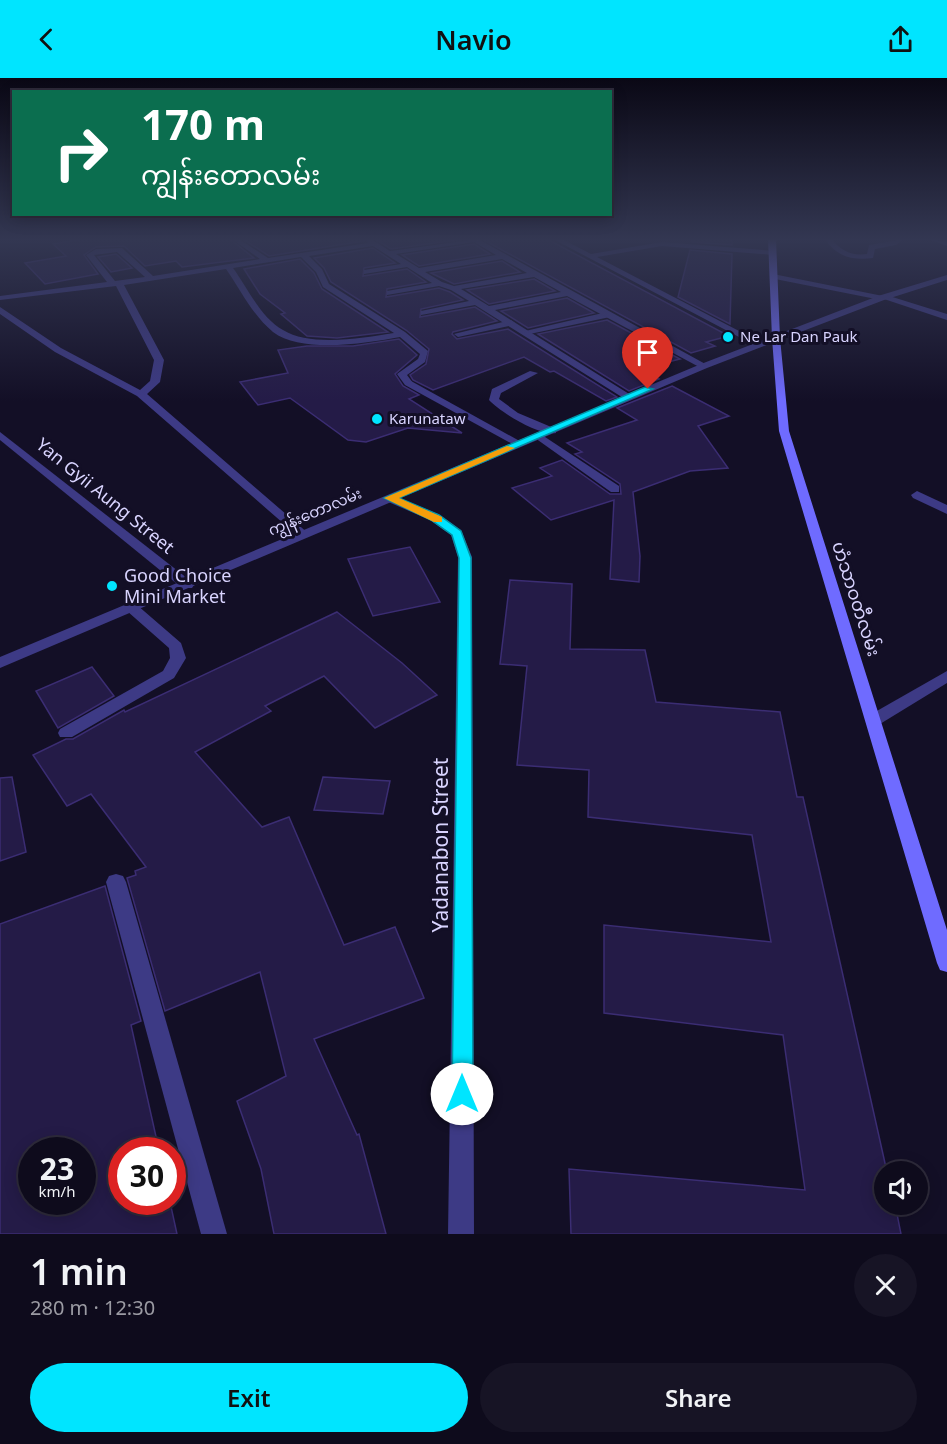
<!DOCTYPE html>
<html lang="en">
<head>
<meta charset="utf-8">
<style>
	:root { --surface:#0e0b1c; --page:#171425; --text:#f1f3f6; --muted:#9b9ba3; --line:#2e2b3b; --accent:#00e5ff }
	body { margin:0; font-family:"Noto Sans","Noto Sans Myanmar",sans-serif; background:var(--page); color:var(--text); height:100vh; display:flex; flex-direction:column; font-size:22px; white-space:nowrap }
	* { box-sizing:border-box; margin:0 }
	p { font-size:20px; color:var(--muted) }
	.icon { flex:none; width:33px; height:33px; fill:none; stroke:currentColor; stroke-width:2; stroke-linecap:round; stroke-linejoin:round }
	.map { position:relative; height:1156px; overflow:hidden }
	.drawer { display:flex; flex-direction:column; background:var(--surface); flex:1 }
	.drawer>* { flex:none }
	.top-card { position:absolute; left:12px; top:12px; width:600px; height:126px; border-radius:0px; box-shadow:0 3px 15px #0003,0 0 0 2px var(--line); background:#0b6e4f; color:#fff; overflow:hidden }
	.tools { position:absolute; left:874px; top:1083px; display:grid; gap:12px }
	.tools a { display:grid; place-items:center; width:54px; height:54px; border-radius:50%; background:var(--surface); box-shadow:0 3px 15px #0003,0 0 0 2px var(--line); font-size:30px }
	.speed { position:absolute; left:18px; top:1059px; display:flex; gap:12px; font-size:30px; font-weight:700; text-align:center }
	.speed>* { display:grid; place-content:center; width:78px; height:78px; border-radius:50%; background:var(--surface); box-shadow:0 3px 15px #0003,0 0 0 2px var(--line); line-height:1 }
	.speed small { font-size:15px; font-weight:400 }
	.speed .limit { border:9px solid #d22; background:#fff; color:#111 }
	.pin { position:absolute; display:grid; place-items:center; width:51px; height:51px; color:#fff; margin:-62px -26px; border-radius:50% 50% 50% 0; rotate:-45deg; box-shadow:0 0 6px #0007 }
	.pin .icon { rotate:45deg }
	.me { position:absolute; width:66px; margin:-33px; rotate:0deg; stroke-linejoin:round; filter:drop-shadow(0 0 4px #0008) }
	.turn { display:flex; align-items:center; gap:21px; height:126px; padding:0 30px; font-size:27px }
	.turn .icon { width:78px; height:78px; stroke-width:2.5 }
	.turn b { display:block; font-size:42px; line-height:51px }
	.round { display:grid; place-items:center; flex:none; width:63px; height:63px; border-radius:32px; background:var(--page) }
	.summary { display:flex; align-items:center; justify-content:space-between; height:102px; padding:0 30px }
	h1 { font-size:36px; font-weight:600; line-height:45px }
	.action { display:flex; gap:12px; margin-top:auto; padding:12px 30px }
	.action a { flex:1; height:69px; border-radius:36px; background:var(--accent); color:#111; font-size:24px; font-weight:600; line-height:69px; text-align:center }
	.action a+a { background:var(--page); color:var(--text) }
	header { display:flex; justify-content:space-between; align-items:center; height:78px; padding:0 30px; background:var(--accent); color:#111; font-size:27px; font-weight:600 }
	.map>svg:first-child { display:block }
	.building { fill:#241b47; stroke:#3b2d73; stroke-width:1.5; fill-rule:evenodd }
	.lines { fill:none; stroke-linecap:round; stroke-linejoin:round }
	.service { fill:#3d3a85; fill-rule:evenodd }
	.minor { fill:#3d3a85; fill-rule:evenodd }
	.tertiary { fill:#3d3a85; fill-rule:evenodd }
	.secondary { fill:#6f6bff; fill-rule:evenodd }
	.route { fill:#00e5ff; stroke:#0095a6; stroke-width:1.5 }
	.slow { fill:#f59e0b }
	.poi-dot { fill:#00e5ff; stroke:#130f26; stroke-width:2 }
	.labels { text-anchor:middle; stroke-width:6; stroke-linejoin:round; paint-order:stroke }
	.far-poi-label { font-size:15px; fill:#d9d4ff; stroke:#130f26; text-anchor:start }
	.far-street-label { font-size:15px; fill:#d9d4ff; stroke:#130f26 }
	.street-label { font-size:18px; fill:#d9d4ff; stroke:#130f26 }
	.poi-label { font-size:18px; fill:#d9d4ff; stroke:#130f26; text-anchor:start }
	.near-street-label { font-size:21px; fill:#d9d4ff; stroke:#130f26 }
</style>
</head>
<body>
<header><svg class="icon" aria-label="back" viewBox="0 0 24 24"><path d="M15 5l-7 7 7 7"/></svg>Navio<svg class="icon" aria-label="share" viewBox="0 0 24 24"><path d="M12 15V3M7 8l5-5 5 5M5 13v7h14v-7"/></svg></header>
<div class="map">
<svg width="947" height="1156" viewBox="0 0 947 1156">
	<rect width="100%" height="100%" fill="#130f26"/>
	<!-- building -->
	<g class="building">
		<path d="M83,161H230L254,180L182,189L176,183L145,188L124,168L96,169L84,177L98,196L45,206L25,185L66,178L53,166Z"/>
		<path d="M243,161H363L364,163L269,178Z"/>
		<path d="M375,161H464L391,171Z"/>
		<path d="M482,161H547L729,258L706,264L715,268L691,275Z"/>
		<path d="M692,161H732V167L692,164Z"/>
		<path d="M474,166L490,176L419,188L402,177Z"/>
		<path d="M373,170L395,185L364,190L363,198L407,191L426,204L387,211L386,219L439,210L450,214L463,222L421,231L420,239L475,229L497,243L453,254L452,256L457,261L508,251L617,319L606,323L554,293L550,294L524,279L433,312L413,302L410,297L426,286L429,271L406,252L331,204L324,190L314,180Z"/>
		<path d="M690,172L732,176L730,246L678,219Z"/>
		<path d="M116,176L132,190L111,194L98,179Z"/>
		<path d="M300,181L314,195L322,211L388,254L337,260L307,258L281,236L285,235L260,216L244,191Z"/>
		<path d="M502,183L520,194L454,206L431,195Z"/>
		<path d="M534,201L555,213L489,226L467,212Z"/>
		<path d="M567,220L594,235L528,250L501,233Z"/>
		<path d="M607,242L680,281L641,291L659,301L629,313L538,256Z"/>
		<path d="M399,261L417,277L395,296L403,308L419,317L409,321L462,355L408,350L366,364L348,362L290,320L258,327L240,304L288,295L278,272L307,268H353Z"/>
		<path d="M672,308L729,338L698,348L728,390L690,393L633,414L640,478L639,504L610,501L614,422L551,442L512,410L552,398L540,390L562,382L610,416H621L620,406L575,376L582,374L567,365L637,342L617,330Z"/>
		<path d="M410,469L440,524L373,538L348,481Z"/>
		<path d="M510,502L572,506L570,571L645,572L656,624L780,634L797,719H803L887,1094H885V1126H895L901,1156H571L569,1091L805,1112L783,957L604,935V847L771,864L752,757L588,739L589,692L517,687L527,588L500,586Z"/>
		<path d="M337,534L402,585L437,617L375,650L324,598L265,628L271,633L195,674L262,749L289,739L344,867L395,849L424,920L314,961L357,1057L359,1056L386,1156H274L261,1091L237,1023L286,998L260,894L165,933L127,800L136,797L135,793L146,789L91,716L67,728L33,677L66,661H73L124,632L125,634Z"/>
		<path d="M92,589L114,618L58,650L36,613Z"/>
		<path d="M12,699L26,774L0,783V700Z"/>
		<path d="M323,699L390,703L383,736L314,732Z"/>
		<path d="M105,808L141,943L131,947L159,1072H122V1124H170L177,1156H0V846ZM32,1072H82V1124H32Z"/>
	</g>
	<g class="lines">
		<!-- service -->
		<g class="service">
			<path d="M825,161H831C842,173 851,178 867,176L869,167L904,161L896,167L875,171L873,180C852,183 836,178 825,161Z"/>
			<path d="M929,161L947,164V168L931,162Z"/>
			<path d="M773,196L883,218L886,217L947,236V242L884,221L881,222L770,200Z"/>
			<path d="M607,234L611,237L610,239L525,257L521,254Z"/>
			<path d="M511,242L515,245L514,247L458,259L454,256Z"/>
			<path d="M530,293L538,295L501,315L499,321L518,335L556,351V355C539,358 500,334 489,322L492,311Z"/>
			<path d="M405,303H411L525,366L516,368L405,307Z"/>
			<path d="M539,355L619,408V414H611L535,360V356Z"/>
			<path d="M917,413L947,427V436L913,420L911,417Z"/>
			<path d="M132,526L137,527L181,565L186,580L174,600L72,659H60L58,655L60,651L163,593L170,580L169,570L127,533L125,530Z"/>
			<path d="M947,593V605L880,646H868L866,642L868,638Z"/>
			<path d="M116,796L123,798L126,804L227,1156H201L106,804L109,798Z"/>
		</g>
		<!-- minor -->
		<g class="minor">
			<path d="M232,161H239L268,180L368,165L365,161H371L390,173L478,161L709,288L701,290L567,218L495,232L634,319L625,321L475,227L421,237V233L469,223L451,212L439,208L387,217V213L432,205L407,189L364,196V192L401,186L373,168L309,178L322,191L329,206L405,254L428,273L425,284L407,297L413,305L411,307H405L397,296L418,281L420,276L400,259C367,265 302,276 273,254C253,238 240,211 226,191L124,207L164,282L160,304L147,316L309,456L307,459H299L137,318L55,274L0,236V229L61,270L140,312L150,303L154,282L116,208L0,222V218L107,204L86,177L96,171L122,170L153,198L260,181ZM474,164L496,177L419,190L396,176ZM117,174L145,199L115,203L94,177ZM301,179L316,194L323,209L394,255C363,260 310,269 283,252C261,240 247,209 233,190ZM502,181L527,195L454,208L442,204L425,194ZM534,199L561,214L489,228L461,211Z"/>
			<path d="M553,161H562L591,176L662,164L776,173L773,177L662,168L597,179L766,267L758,269Z"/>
			<path d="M0,354L192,504L194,507L192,510H182L0,362Z"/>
			<path d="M390,416L438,436L461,452L472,479L474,1156H448L458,479L451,457L430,442L386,423L384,420Z"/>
		</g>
		<!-- tertiary -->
		<path class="tertiary" d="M947,197V202L884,222L707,290L0,590V579L701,286L878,218Z"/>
		<!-- secondary -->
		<path class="secondary" d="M768,161H776L780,260L789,353L947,852V894L940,892L937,885L779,353L772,260Z"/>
	</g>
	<!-- sky -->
	<linearGradient id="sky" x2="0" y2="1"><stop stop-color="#0a0815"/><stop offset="0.5" stop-color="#333752"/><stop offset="1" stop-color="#333752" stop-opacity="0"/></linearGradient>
	<rect width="947" height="323" fill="url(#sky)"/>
	<!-- route -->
	<path class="route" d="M645,309L653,311L399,420L439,437L461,453L471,480L473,1016L470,1024L462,1027L455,1024L452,1016L459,480L452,457L431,442L384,420Z"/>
	<!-- slow -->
	<path class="slow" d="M507,368L515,370L399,420L442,439V444H434L384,420Z"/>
	<!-- markers -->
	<g class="poi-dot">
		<circle cx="728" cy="259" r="6"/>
		<circle cx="377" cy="341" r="6"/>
		<circle cx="112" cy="508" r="6"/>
	</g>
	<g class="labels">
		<!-- far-poi labels -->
		<g class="far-poi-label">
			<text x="740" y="264">Ne Lar Dan Pauk</text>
			<text x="389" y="346">Karunataw</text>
		</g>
		<!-- far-street labels -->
		<g class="far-street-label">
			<text transform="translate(315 434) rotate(-23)" y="5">ကျွန်းတောလမ်း</text>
		</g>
		<!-- street labels -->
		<g class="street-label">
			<text transform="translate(105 418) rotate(39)" y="6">Yan Gyii Aung Street</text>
			<text transform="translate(856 521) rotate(72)" y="6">ဟံသာဝတီလမ်း</text>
		</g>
		<!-- poi labels -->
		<g class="poi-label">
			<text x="124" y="504">Good Choice<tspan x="124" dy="21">Mini Market</tspan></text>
		</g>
		<!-- near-street labels -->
		<g class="near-street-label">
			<text transform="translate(441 767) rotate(-90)" y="7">Yadanabon Street</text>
		</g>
	</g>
</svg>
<div class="tools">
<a><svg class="icon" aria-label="sound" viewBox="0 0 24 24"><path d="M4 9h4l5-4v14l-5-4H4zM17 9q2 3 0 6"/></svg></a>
</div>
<div class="speed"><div>23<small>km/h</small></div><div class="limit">30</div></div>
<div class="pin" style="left:648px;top:311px;background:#d93025"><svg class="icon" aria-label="arrive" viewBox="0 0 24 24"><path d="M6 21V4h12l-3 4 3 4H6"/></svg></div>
<svg class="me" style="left:462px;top:1016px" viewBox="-20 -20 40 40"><circle r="19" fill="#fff"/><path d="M0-13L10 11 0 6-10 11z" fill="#00e5ff"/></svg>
<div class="top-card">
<div class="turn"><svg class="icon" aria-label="right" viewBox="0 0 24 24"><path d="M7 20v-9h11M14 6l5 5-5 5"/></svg><div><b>170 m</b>ကျွန်းတောလမ်း</div></div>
</div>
</div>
<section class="drawer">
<div class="summary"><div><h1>1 min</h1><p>280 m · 12:30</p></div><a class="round"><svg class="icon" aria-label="close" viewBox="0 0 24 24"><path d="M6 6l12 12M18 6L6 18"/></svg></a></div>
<div class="action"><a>Exit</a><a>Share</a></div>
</section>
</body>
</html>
